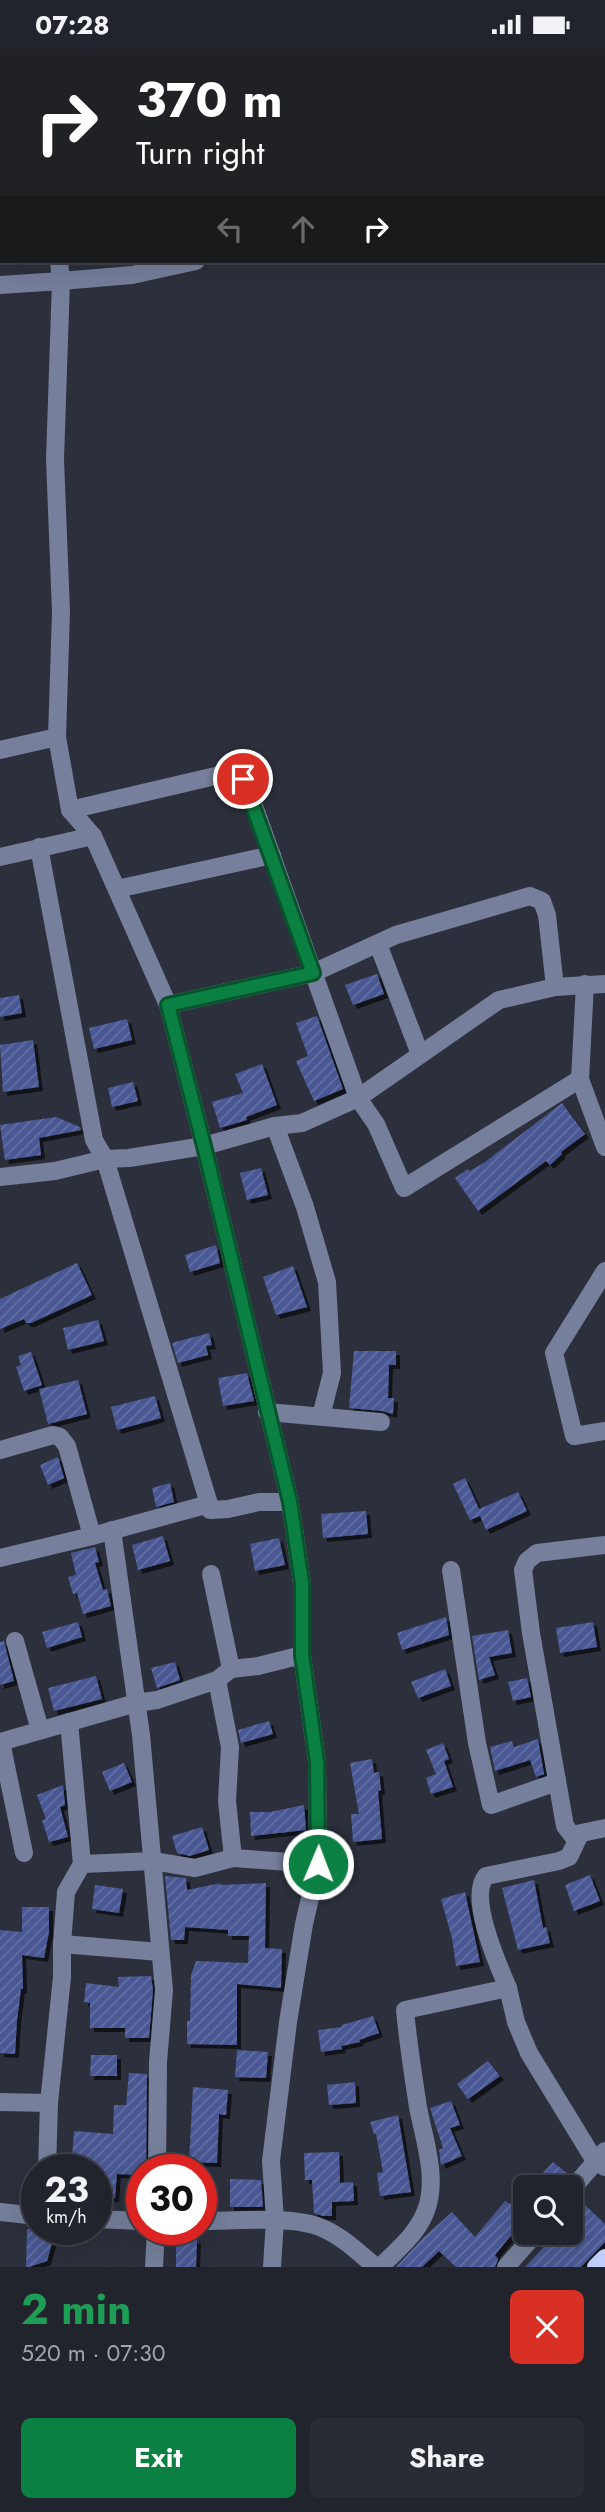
<!DOCTYPE html>
<html lang="en">
<head>
<meta charset="utf-8">
<style>
	:root { --surface:#21242d; --page:#292c35; --text:#f1f3f6; --muted:#a2a4aa; --line:#3e4149; --accent:#0b8043 }
	body { margin:0; font-family:Jost,sans-serif; background:var(--page); color:var(--text); height:100vh; display:flex; flex-direction:column; font-size:26px; white-space:nowrap }
	* { box-sizing:border-box; margin:0 }
	p { font-size:23px; color:var(--muted) }
	.icon { flex:none; width:38px; height:38px; fill:none; stroke:currentColor; stroke-width:2; stroke-linecap:round; stroke-linejoin:round }
	.map { position:relative; height:2218px; overflow:hidden }
	.sheet { display:flex; flex-direction:column; background:var(--surface); flex:1 }
	.sheet>* { flex:none }
	.top-card { position:absolute; left:0px; top:0px; width:606px; height:214px; box-shadow:0 7px 28px #0002,0 0 0 2px var(--line); background:#202124; color:#fff; overflow:hidden }
	.tools { position:absolute; left:513px; top:2126px; display:grid; gap:14px }
	.tools a { display:grid; place-items:center; width:70px; height:70px; border-radius:10px; background:var(--surface); box-shadow:0 7px 28px #0002,0 0 0 2px var(--line); font-size:35px }
	.speed { position:absolute; left:21px; top:2105px; display:flex; gap:14px; font-size:35px; font-weight:700; text-align:center }
	.speed>* { display:grid; place-content:center; width:91px; height:91px; border-radius:50%; background:var(--surface); box-shadow:0 7px 28px #0002,0 0 0 2px var(--line); line-height:1 }
	.speed small { font-size:18px; font-weight:400 }
	.speed .limit { border:10px solid #d22; background:#fff; color:#111 }
	.pin { position:absolute; display:grid; place-items:center; width:60px; height:60px; color:#fff; margin:-30px; border:4px solid #fff; border-radius:50%; box-shadow:0 2px 7px #0007 }
	.me { position:absolute; width:77px; margin:-38px; rotate:1deg; stroke-linejoin:round; filter:drop-shadow(0 0 5px #0008) }
	.turn { display:flex; align-items:center; gap:24px; height:147px; padding:0 21px; font-size:32px }
	.turn .icon { width:91px; height:91px; stroke-width:2.5 }
	.turn b { display:block; font-size:49px; line-height:60px }
	.lanes { display:flex; align-items:center; height:66px; padding:0 21px; background:#0003; justify-content:center; gap:35px; direction:ltr }
	.lanes .off { opacity:.35 }
	.round { display:grid; place-items:center; flex:none; width:74px; height:74px; border-radius:10px; background:var(--page) }
	.head { display:flex; align-items:center; justify-content:space-between; height:119px; padding:0 21px }
	h1 { font-size:42px; font-weight:700; line-height:52px; color:#1e9e55 }
	.cta { display:flex; gap:14px; margin-top:auto; padding:14px 21px }
	.cta a { flex:1; height:80px; border-radius:10px; background:var(--accent); color:#fff; font-size:28px; font-weight:700; line-height:80px; text-align:center }
	.cta a+a { background:var(--page); color:var(--text) }
	.status { display:flex; justify-content:space-between; align-items:center; height:49px; padding:0 35px; background:var(--surface); direction:ltr }
	.status svg { height:19px; fill:currentColor }
	.map>svg:first-child { display:block }
	.building { fill:url(#building-hatch); filter:url(#shadow) }
	.lines { fill:none; stroke-linecap:round; stroke-linejoin:round }
	.minor { stroke:#767f9b; stroke-width:18 }
	.major { stroke:#bfcefc; stroke-width:18 }
	.route-casing { stroke:#07532c; stroke-width:18 }
	.route { stroke:#0b8043; stroke-width:12 }
</style>
</head>
<body>
<div class="status"><b>07:28</b><svg viewBox="0 0 49 12"><path d="M0 12V9h3v3zM5 12V6h3v6zM10 12V3h3v9zM15 12V0h3v12zM26 1h20v11H26zM47 4h2v5h-2z"/></svg></div>
<div class="map">
<svg width="605" height="2218" viewBox="0 0 605 2218">
	<defs>
		<pattern id="building-hatch" width="6" height="6" patternUnits="userSpaceOnUse" patternTransform="scale(1.75)"><rect width="6" height="6" fill="#495894"/><path d="M-1 1l2-2M0 6l6-6M5 7l2-2" fill="none" stroke="#6370a3"/></pattern>
		<filter id="shadow"><feDropShadow dx="4" dy="4" stdDeviation="0" flood-color="#0009"/></filter>
	</defs>
	<rect width="100%" height="100%" fill="#2c303c"/>
	<!-- building -->
	<g class="building">
		<path d="M377,925L384,945L353,956L345,936Z"/>
		<path d="M19,946L22,964L0,968V949Z"/>
		<path d="M317,967L343,1040L314,1052L296,1012L308,1007L296,974Z"/>
		<path d="M127,970L132,991L94,1000L89,979Z"/>
		<path d="M33,991L39,1038L3,1043L0,996Z"/>
		<path d="M262,1015L277,1056L246,1068L247,1071L220,1079L212,1053L243,1044L235,1025Z"/>
		<path d="M133,1033L138,1052L112,1058L108,1039Z"/>
		<path d="M562,1054L585,1085L561,1103L562,1105L550,1116L546,1112L478,1162L455,1129L468,1120L470,1122L485,1113Z"/>
		<path d="M56,1068L80,1078L81,1081L39,1089L41,1106L5,1111L0,1076Z"/>
		<path d="M261,1119L268,1146L247,1151L240,1124Z"/>
		<path d="M216,1196L220,1214L190,1223L185,1206Z"/>
		<path d="M77,1214L92,1246L31,1274H26L24,1270L0,1280V1250Z"/>
		<path d="M293,1217L307,1258L276,1266L263,1228Z"/>
		<path d="M98,1271L104,1292L68,1301L63,1279Z"/>
		<path d="M209,1284L212,1296L206,1297L208,1306L178,1314L172,1294Z"/>
		<path d="M354,1302H396V1316H389L388,1349H394L393,1365L382,1362L349,1359Z"/>
		<path d="M31,1303L42,1336L24,1342L16,1318L21,1316L18,1307Z"/>
		<path d="M247,1324L254,1352L223,1357L218,1329Z"/>
		<path d="M78,1331L87,1365L48,1375L39,1340Z"/>
		<path d="M155,1347L161,1369L117,1381L111,1358Z"/>
		<path d="M58,1408L64,1429L48,1436L40,1416Z"/>
		<path d="M465,1429L479,1460L518,1443L527,1462L486,1481L480,1467L470,1471L453,1435Z"/>
		<path d="M170,1434L174,1453L156,1458L152,1439Z"/>
		<path d="M366,1462L368,1485L323,1489L321,1465Z"/>
		<path d="M163,1487L170,1512L138,1521L132,1496Z"/>
		<path d="M279,1489L285,1516L255,1522L250,1495Z"/>
		<path d="M95,1498L99,1513L95,1514L103,1541L107,1540L111,1557L83,1565L77,1544L73,1545L68,1528L76,1526L71,1504Z"/>
		<path d="M446,1568L449,1586L402,1601L397,1584Z"/>
		<path d="M78,1573L82,1588L47,1599L42,1583Z"/>
		<path d="M593,1573L597,1598L560,1604L556,1579Z"/>
		<path d="M508,1581L512,1604L489,1608L495,1626L479,1631L472,1587Z"/>
		<path d="M4,1592L14,1632L0,1636V1593Z"/>
		<path d="M175,1613L180,1631L157,1639L151,1619Z"/>
		<path d="M445,1620L451,1637L418,1649L411,1633Z"/>
		<path d="M96,1627L102,1650L54,1662L48,1639Z"/>
		<path d="M527,1629L531,1648L513,1652L508,1633Z"/>
		<path d="M269,1672L273,1685L241,1694L238,1681Z"/>
		<path d="M538,1690L544,1725L536,1728L530,1711L495,1722L490,1698L512,1692L514,1698Z"/>
		<path d="M443,1694L449,1710L444,1712L453,1738L431,1745L426,1729L436,1725L426,1701Z"/>
		<path d="M372,1710L374,1724L379,1723L381,1741L378,1742L382,1790L353,1793L351,1765H359L350,1714Z"/>
		<path d="M124,1714L132,1733L110,1742L102,1723Z"/>
		<path d="M63,1736L65,1756L60,1758L68,1788L49,1793L42,1771L46,1770L37,1746Z"/>
		<path d="M304,1756L306,1781L251,1787L250,1763H270Z"/>
		<path d="M202,1778L209,1801L190,1807L177,1804L172,1787Z"/>
		<path d="M590,1826L600,1852L574,1862L565,1836Z"/>
		<path d="M165,1827L186,1829L187,1841L221,1834L220,1836L266,1834L265,1899L282,1900L281,1939L237,1935V1996L187,1995V1972H190L191,1926L196,1912L248,1914L249,1887H228V1881L185,1878L184,1891H171Z"/>
		<path d="M534,1831L543,1879L546,1878L550,1894L518,1901L502,1839Z"/>
		<path d="M95,1836L123,1840L119,1864L92,1860Z"/>
		<path d="M465,1843L480,1913L456,1917L452,1889L441,1850Z"/>
		<path d="M22,1858H49V1883L44,1909L22,1906L23,1940H21L17,1971L15,2005L0,2004V1881L22,1883Z"/>
		<path d="M151,1927L153,1941L149,1989H125V1979H90V1954L84,1953L86,1934L119,1938L118,1928Z"/>
		<path d="M373,1967L379,1984L359,1991L360,1993L341,1997L342,2000L321,2003L318,1981L342,1978V1976Z"/>
		<path d="M237,2001L268,2003L266,2029L235,2028Z"/>
		<path d="M91,2006H117V2027H90Z"/>
		<path d="M488,2012L500,2027L468,2050L457,2035Z"/>
		<path d="M129,2024L147,2025L146,2121H142V2126L117,2125L115,2149L96,2148V2121H71L74,2082L113,2085L114,2056H126Z"/>
		<path d="M355,2033L356,2054L329,2056L327,2036Z"/>
		<path d="M193,2038L228,2041L226,2066L219,2065L217,2114L189,2113Z"/>
		<path d="M451,2052L460,2076L450,2079L462,2107L441,2116L439,2101L443,2099L430,2059Z"/>
		<path d="M398,2066L411,2143L380,2147L377,2124L383,2123L376,2085H374L370,2073Z"/>
		<path d="M339,2103L340,2134L353,2133L354,2152L332,2153V2167H323L314,2164L312,2131H305L304,2104Z"/>
		<path d="M553,2113L569,2126L559,2138H530Z"/>
		<path d="M230,2130L261,2131L263,2158H230Z"/>
		<path d="M525,2139V2169L495,2206L498,2210L495,2218H456L439,2202L422,2218H396L424,2188L452,2163L475,2188L505,2152L510,2155Z"/>
		<path d="M584,2155L605,2175V2193L581,2218H525L557,2184H570V2170Z"/>
		<path d="M27,2180H56L47,2212L29,2218H26Z"/>
		<path d="M176,2190L197,2191L196,2218H176Z"/>
	</g>
	<g class="lines">
		<!-- minor -->
		<g class="minor">
			<path d="M41,0V2"/>
			<path d="M329,0V2"/>
			<path d="M594,2L603,0"/>
			<path d="M0,34H2"/>
			<path d="M604,126L605,125"/>
			<path d="M59,212L61,232L132,226L196,212"/>
			<path d="M0,236L61,232L55,410L61,563L57,688L70,761L93,787L168,956L204,1097L290,1453L302,1534V1606L317,1713L318,1815L304,1875L288,1973L271,2112L275,2171L272,2218"/>
			<path d="M0,701L57,688"/>
			<path d="M70,761L224,725C237,726 242,728 248,740L358,1049L376,1075L404,1139L580,1030"/>
			<path d="M39,798L94,1091L105,1110L209,1455"/>
			<path d="M0,808L93,787"/>
			<path d="M117,840L272,806"/>
			<path d="M378,895L420,1005"/>
			<path d="M585,935L580,1030L605,1098"/>
			<path d="M168,956L313,924L396,886L530,847L542,852L547,866L555,938"/>
			<path d="M275,1077L305,1158L327,1233L332,1324L321,1367"/>
			<path d="M0,1128L55,1122L105,1110L129,1109L204,1097L275,1077L302,1074L358,1049L499,951L555,938L605,935"/>
			<path d="M605,1222L554,1304L574,1387L605,1382"/>
			<path d="M267,1363L381,1373"/>
			<path d="M0,1401L53,1386L60,1388L67,1397L92,1487"/>
			<path d="M112,1481L141,1686L164,1941L158,2013L157,2121"/>
			<path d="M605,1496L537,1504L527,1512L523,1521L531,1584L565,1777L572,1786L605,1779"/>
			<path d="M0,1509L92,1487L209,1455L210,1461L228,1460L259,1453H290"/>
			<path d="M451,1521L477,1694L491,1756L557,1733"/>
			<path d="M211,1525L231,1620"/>
			<path d="M15,1592L40,1681"/>
			<path d="M217,1631L230,1698L227,1752L233,1809"/>
			<path d="M0,1693L136,1654L157,1651L217,1631L231,1620L258,1617L302,1606"/>
			<path d="M1,1693L24,1804"/>
			<path d="M82,1815L153,1812L195,1819L233,1809L318,1815"/>
			<path d="M62,1895L160,1903"/>
			<path d="M508,1939C498,1916 468,1848 486,1827L559,1812L569,1808L580,1785"/>
			<path d="M0,2053L49,2054"/>
			<path d="M47,2121L49,2054L62,1928V1895L66,1843L82,1815L69,1673"/>
			<path d="M570,2142L605,2102"/>
			<path d="M0,2163L37,2167"/>
			<path d="M96,2170L142,2172"/>
			<path d="M201,2172C234,2172 293,2166 322,2179C343,2188 359,2204 376,2218"/>
			<path d="M154,2218L156,2180"/>
			<path d="M380,2218C396,2202 416,2186 425,2164C439,2131 424,2091 418,2058C413,2026 408,1994 405,1961L508,1939L516,1973L529,2004L595,2112L605,2118"/>
			<path d="M506,2218L536,2184"/>
		</g>
		<!-- major -->
		<path class="major" d="M596,2218L605,2209"/>
	</g>
	<g class="lines">
		<!-- route casing -->
		<g class="route-casing">
			<path id="route" d="M243,730L313,924L168,956L204,1097L290,1453L302,1534V1606L317,1713L318,1815"/>
		</g>
		<!-- route -->
		<use href="#route" class="route"/>
	</g>
</svg>
<div class="tools">
<a><svg class="icon" aria-label="search" viewBox="0 0 24 24"><circle cx="10" cy="10" r="6"/><path d="M15 15l6 6"/></svg></a>
</div>
<div class="speed"><div>23<small>km/h</small></div><div class="limit">30</div></div>
<div class="pin" style="left:243px;top:730px;background:#d93025"><svg class="icon" aria-label="arrive" viewBox="0 0 24 24"><path d="M6 21V4h12l-3 4 3 4H6"/></svg></div>
<svg class="me" style="left:318px;top:1815px" viewBox="-20 -20 40 40"><circle r="17" fill="#0b8043" stroke="#fff" stroke-width="3"/><path d="M0-11L8 9 0 5-8 9z" fill="#fff"/></svg>
<div class="top-card">
<div class="turn"><svg class="icon" aria-label="right" viewBox="0 0 24 24"><path d="M7 20v-9h11M14 6l5 5-5 5"/></svg><div><b>370 m</b>Turn right</div></div>
<div class="lanes"><svg class="icon off" aria-label="left" viewBox="0 0 24 24"><path d="M17 20v-9H6M10 6l-5 5 5 5"/></svg><svg class="icon off" aria-label="ahead" viewBox="0 0 24 24"><path d="M12 20V5M6 11l6-6 6 6"/></svg><svg class="icon" aria-label="right" viewBox="0 0 24 24"><path d="M7 20v-9h11M14 6l5 5-5 5"/></svg></div>
</div>
</div>
<section class="sheet">
<div class="head"><div><h1>2 min</h1><p>520 m · 07:30</p></div><a class="round" style="background:#d93025;color:#fff"><svg class="icon" aria-label="close" viewBox="0 0 24 24"><path d="M6 6l12 12M18 6L6 18"/></svg></a></div>
<div class="cta"><a>Exit</a><a>Share</a></div>
</section>
</body>
</html>
